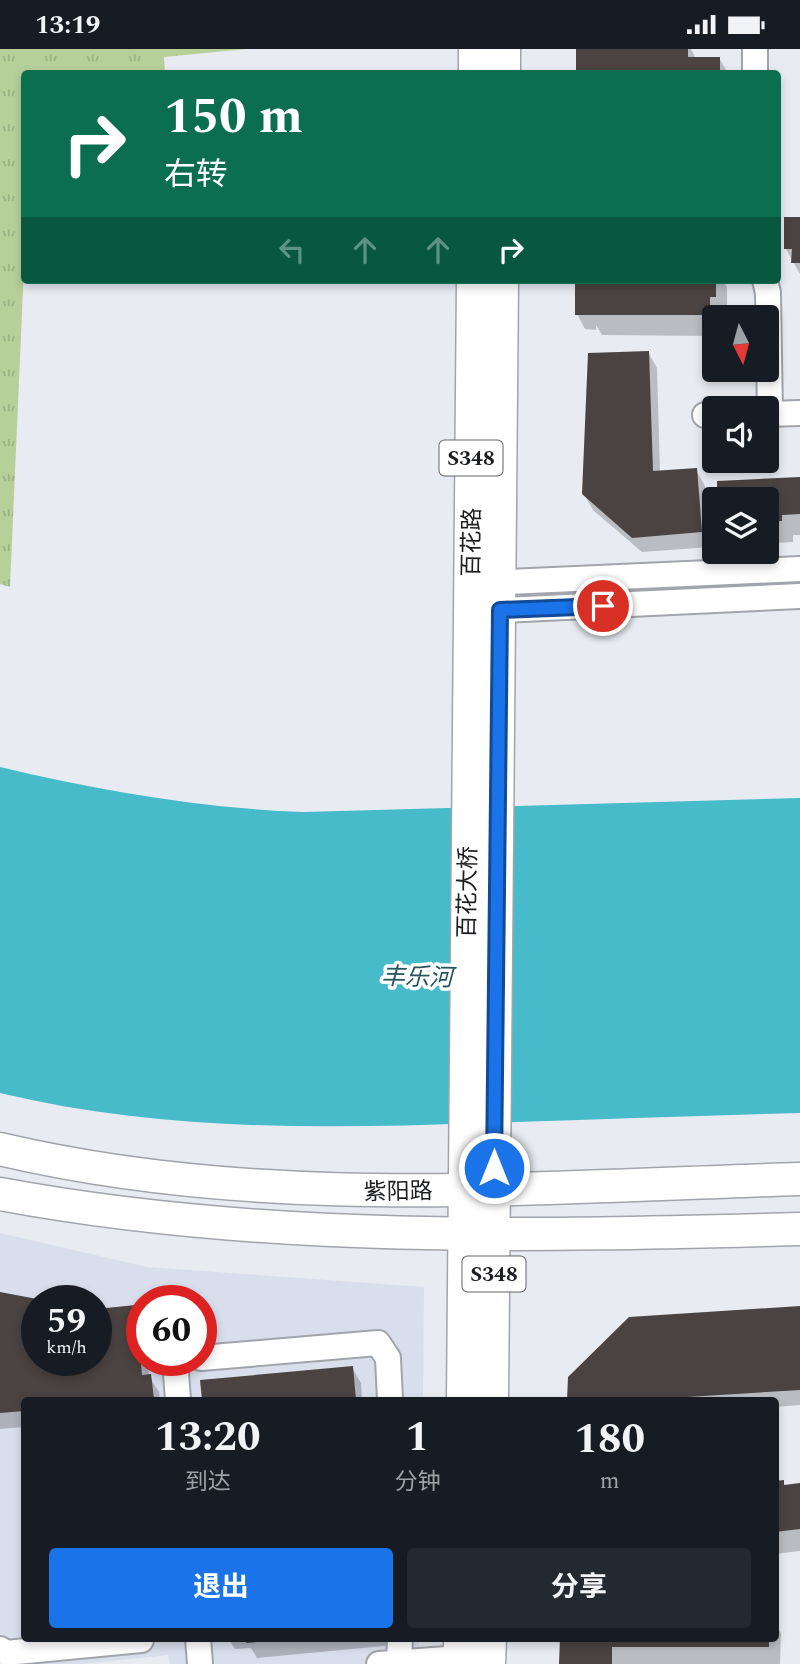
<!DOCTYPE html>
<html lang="zh">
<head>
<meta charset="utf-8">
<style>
	:root { --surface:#171b24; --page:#242831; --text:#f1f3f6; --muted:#9ea1a6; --accent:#1a73e8 }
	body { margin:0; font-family:Spectral,"Noto Sans SC",serif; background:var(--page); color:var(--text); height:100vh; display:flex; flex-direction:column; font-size:26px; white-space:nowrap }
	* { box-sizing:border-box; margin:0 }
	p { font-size:23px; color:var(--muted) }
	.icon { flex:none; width:38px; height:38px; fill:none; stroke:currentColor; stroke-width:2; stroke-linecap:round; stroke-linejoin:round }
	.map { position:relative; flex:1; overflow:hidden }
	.details { position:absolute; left:21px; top:1348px; width:758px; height:245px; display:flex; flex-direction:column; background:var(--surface); border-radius:7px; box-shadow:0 4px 10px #0003 }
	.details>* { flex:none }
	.guide { position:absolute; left:21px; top:21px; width:760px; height:214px; border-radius:7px; box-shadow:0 4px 10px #0003; background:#0b6e4f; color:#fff; overflow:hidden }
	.needle { width:46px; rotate:174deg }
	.buttons { position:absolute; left:702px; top:256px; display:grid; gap:14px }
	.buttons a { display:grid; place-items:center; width:77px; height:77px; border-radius:7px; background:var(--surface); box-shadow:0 4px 10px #0003; font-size:35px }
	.speed { position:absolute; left:21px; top:1236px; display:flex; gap:14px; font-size:35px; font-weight:700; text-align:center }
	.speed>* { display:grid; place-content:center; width:91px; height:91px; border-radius:50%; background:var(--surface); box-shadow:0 4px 10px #0003; line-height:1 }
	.speed small { font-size:18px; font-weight:400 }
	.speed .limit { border:10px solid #d22; background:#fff; color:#111 }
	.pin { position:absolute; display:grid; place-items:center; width:60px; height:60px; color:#fff; margin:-30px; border:4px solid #fff; border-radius:50%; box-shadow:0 2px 7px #0007 }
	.me { position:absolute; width:77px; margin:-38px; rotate:0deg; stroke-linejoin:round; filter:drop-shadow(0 0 5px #0008) }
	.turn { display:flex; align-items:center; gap:24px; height:147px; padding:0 28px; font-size:32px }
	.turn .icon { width:91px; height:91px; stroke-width:2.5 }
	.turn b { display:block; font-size:49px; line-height:60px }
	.lanes { display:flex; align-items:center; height:66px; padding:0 28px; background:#0003; justify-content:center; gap:35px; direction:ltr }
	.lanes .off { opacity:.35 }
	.eta { display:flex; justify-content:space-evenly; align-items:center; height:119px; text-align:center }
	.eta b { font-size:42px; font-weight:700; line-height:49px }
	.primary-button { display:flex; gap:14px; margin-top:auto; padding:14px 28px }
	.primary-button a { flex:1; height:80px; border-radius:7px; background:var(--accent); color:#fff; font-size:28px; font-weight:700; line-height:80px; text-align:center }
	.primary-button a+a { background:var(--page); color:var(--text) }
	.status { display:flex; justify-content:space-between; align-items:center; height:49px; padding:0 35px; background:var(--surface); direction:ltr }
	.status svg { height:19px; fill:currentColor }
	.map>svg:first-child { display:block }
	.built { fill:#d9deec; fill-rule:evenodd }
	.grass { fill:url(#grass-tufts) }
	.water { fill:#48bbca }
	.shadow { fill:#0003 }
	.building { fill:#4a4341 }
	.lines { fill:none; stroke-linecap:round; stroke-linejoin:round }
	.minor-casing { stroke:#a1a4ab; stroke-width:28 }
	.major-casing { stroke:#a1a4ab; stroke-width:35 }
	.minor { stroke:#fff; stroke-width:24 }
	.major { stroke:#fff; stroke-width:32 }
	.route-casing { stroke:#114b97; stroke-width:18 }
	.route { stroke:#1a73e8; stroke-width:12 }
	.labels { text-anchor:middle; stroke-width:7; stroke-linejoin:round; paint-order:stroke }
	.shield { fill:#fff; stroke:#616264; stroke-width:2 }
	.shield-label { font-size:21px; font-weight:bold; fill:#1d1e21 }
	.street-label { font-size:23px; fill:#1d1e21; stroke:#fff }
	.water-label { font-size:24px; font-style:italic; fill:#25555c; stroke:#fff }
</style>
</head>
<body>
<div class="status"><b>13:19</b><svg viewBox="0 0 49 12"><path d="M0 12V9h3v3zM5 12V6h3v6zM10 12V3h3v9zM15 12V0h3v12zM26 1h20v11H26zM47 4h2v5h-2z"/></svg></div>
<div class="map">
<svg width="800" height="1615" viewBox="0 0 800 1615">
	<defs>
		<pattern id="grass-tufts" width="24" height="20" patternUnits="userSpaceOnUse" patternTransform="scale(1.75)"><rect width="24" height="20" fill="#b7d09a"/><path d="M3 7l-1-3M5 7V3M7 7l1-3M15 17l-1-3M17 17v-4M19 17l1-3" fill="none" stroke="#9db284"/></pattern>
	</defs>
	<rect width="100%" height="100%" fill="#e8ebf2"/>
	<!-- built -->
	<path class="built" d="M0,1184L147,1218L424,1238L423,1351H24V1589H419V1615H170L168,1606L83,1615H0ZM37,1251H96V1311H37ZM142,1251H201V1311H142Z"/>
	<!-- grass -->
	<path class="grass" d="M0,0H246L164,8L165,24H24V218L10,538L0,535Z"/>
	<!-- water -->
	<path class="water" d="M0,718C101,742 199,759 303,763L800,749V1064C694,1067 587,1071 481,1074C320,1080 157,1082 0,1044Z"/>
	<!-- shadow -->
	<g class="shadow">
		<path d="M578,0H691L696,10L719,9L728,24H578Z"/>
		<path d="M800,170V225L786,200Z"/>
		<path d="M577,231H723L727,238V268H714V287L602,286L596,276V281L585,280L577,265Z"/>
		<path d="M648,303L657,319L660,424L696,421L705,437L710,498L642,503L593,461L584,445Z"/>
		<path d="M800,430V486H793V493L777,494L774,488H766V450Z"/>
		<path d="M0,1246L37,1311H96L135,1258L142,1270V1311H147L149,1327L159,1343L160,1351H24V1378L0,1380Z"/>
		<path d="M800,1259V1356L775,1358V1351H569Z"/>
		<path d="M352,1319L361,1334L362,1351H204Z"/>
		<path d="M783,1433L785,1437L800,1436V1502L775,1505V1435Z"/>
		<path d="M775,1575L781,1584L780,1615H561L562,1589H775Z"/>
		<path d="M228,1589H393L394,1596L257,1609L251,1599L235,1600Z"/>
	</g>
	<!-- building -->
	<g class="building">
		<path d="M576,0H688V8H720V24H576Z"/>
		<path d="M784,168H800V214H791L792,200H784Z"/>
		<path d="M575,231H716V248H710V266H575Z"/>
		<path d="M649,302L653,422L697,419L702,483L632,489L582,445L588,304Z"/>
		<path d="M800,428V465L782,466V472L766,473V450H717V432Z"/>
		<path d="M0,1243L37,1250V1311H96V1260L136,1256L142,1326L151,1325L154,1350L24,1351V1362L0,1364Z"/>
		<path d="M800,1257V1341L639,1351H567L568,1328L629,1268Z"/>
		<path d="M353,1317L356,1351H202L200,1331Z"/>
		<path d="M784,1431V1436L800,1434V1480L775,1483V1432Z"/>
		<path d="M246,1589H281V1591L246,1594Z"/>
		<path d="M560,1589H769V1598H612V1615H559Z"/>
	</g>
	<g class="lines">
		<!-- minor casing -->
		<g class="minor-casing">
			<g id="minor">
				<path d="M755,24V0"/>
				<path d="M765,231L768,244L770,365"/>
				<path d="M766,365L800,364"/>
				<path d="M705,366H714"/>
				<path d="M483,534L800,520"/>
				<path d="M481,562L800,547"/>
				<path d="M201,1309L378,1294L388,1309L390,1351"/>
				<path d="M178,1351L175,1311H183"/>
				<path d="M198,1589L200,1615"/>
				<path d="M0,1600L6,1604L141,1591"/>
				<path d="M379,1615L460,1609"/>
				<path d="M399,1615L400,1589"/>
			</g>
		</g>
		<!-- major casing -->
		<g class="major-casing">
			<g id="major">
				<path d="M475,24V0"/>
				<path d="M504,24V0"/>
				<path d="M0,1100C263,1162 533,1138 800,1130"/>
				<path d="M0,1145C263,1194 534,1187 800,1180"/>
				<path d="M463,1351L473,231"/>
				<path d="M492,1351L502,231"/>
				<path d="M460,1615V1589"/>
				<path d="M489,1615L490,1589"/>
			</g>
		</g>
		<!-- minor -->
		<use href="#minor" class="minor"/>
		<!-- major -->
		<use href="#major" class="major"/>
	</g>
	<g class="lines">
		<!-- route casing -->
		<g class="route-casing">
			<path id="route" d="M494,1119L500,561L603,557"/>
		</g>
		<!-- route -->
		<use href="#route" class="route"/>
	</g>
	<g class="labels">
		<!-- shield labels -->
		<g class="shield">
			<rect x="439.5" y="391.5" width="63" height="35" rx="5"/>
			<rect x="462.5" y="1207.5" width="63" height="35" rx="5"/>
		</g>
		<g class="shield-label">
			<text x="471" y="416">S348</text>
			<text x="494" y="1232">S348</text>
		</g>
		<!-- street labels -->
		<g class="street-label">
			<text transform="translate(471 493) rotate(-89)" y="8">百花路</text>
			<text transform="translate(467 843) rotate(-89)" y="8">百花大桥</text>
			<text transform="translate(398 1142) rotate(-1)" y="8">紫阳路</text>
		</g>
		<!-- water labels -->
		<g class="water-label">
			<text transform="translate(417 928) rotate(1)" y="8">丰乐河</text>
		</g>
	</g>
</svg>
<div class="buttons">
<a><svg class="needle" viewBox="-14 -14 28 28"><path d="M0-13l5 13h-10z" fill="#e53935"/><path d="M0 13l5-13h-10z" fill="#9ea1a6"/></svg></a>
<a><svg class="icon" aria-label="sound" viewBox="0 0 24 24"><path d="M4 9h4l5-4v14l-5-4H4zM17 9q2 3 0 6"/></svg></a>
<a><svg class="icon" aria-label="layers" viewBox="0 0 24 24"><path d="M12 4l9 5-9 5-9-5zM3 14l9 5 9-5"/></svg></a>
</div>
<div class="speed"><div>59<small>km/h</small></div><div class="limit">60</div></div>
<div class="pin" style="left:603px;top:557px;background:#d93025"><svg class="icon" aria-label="arrive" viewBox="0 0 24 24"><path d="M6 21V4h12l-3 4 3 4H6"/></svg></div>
<svg class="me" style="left:494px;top:1119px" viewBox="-20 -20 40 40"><circle r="17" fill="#1a73e8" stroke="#fff" stroke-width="3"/><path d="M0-11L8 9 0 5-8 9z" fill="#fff"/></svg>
<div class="guide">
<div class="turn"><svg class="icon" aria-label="right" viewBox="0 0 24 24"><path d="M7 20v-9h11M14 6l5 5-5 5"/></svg><div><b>150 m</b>右转</div></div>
<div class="lanes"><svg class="icon off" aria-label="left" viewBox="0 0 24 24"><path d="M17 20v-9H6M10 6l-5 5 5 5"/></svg><svg class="icon off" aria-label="ahead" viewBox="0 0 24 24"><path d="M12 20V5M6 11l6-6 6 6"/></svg><svg class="icon off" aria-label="ahead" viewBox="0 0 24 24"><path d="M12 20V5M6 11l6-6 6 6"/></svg><svg class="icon" aria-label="right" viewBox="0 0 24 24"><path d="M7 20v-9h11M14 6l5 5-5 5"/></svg></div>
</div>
<section class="details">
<div class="eta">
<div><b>13:20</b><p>到达</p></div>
<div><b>1</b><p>分钟</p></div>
<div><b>180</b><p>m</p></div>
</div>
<div class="primary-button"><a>退出</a><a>分享</a></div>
</section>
</div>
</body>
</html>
